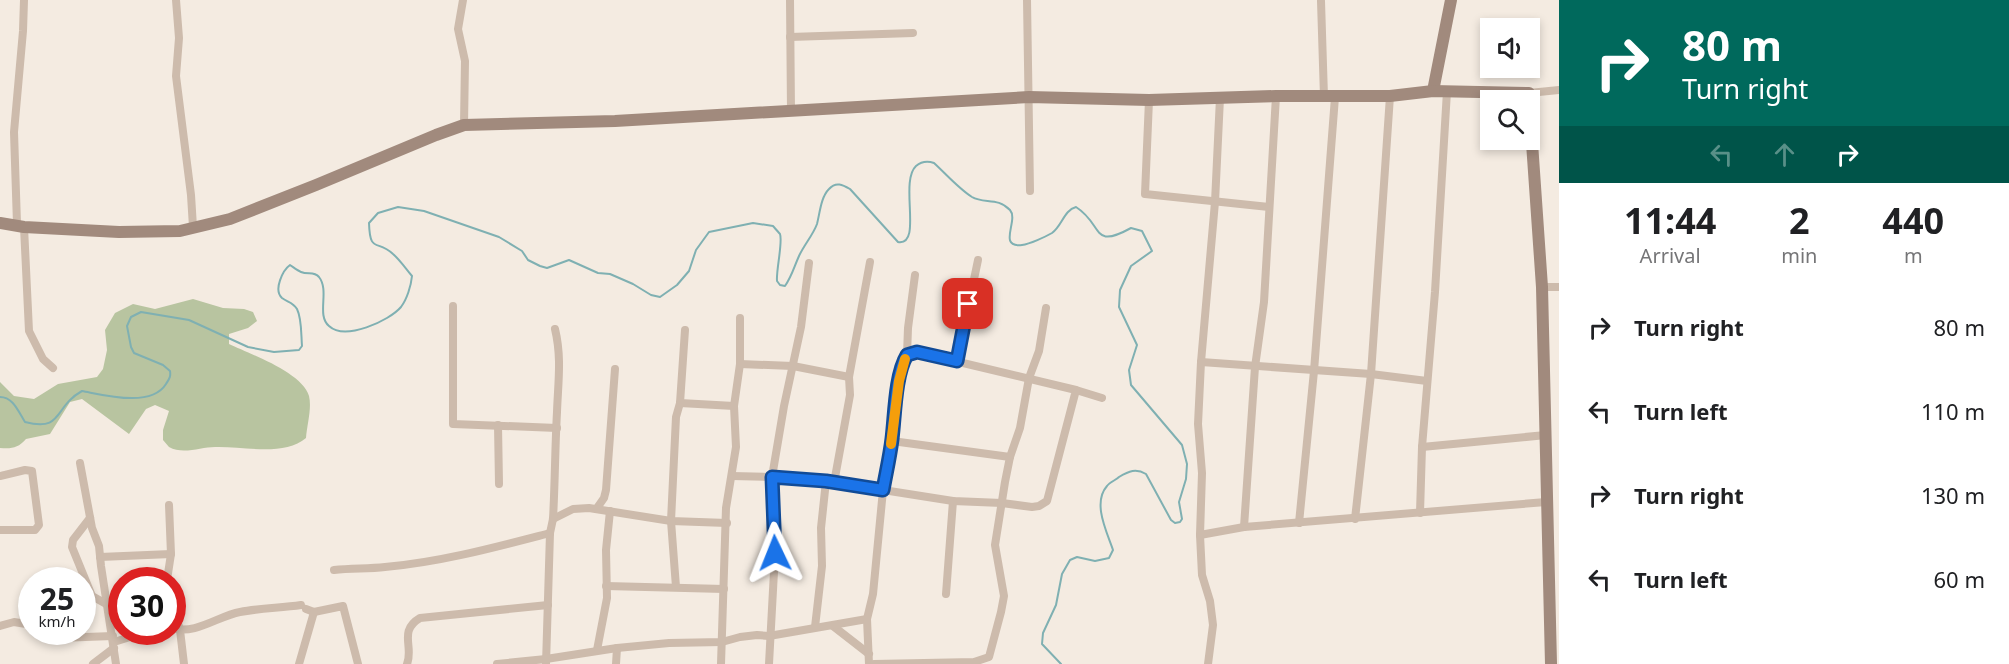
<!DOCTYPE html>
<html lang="en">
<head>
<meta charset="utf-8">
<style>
	:root { --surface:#fff; --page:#f6f6f6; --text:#202124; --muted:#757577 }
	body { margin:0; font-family:"Noto Sans",sans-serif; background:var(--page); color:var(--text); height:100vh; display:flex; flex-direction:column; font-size:22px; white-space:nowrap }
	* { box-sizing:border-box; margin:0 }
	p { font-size:20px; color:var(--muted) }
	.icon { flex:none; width:33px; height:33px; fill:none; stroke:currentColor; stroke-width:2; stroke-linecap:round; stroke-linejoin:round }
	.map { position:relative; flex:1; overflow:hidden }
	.drawer { display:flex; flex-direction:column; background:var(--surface); width:450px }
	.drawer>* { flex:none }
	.top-card { background:#00695c; color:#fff; overflow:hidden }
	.controls { position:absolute; left:1480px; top:18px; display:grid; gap:12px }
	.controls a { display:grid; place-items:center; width:60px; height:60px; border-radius:0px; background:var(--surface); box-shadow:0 3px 9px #0003; font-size:30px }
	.speed { position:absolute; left:18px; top:567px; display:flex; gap:12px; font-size:30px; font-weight:700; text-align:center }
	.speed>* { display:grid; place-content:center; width:78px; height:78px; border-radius:50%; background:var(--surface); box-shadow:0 3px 9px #0003; line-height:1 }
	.speed small { font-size:15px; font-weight:400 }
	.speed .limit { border:9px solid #d22; background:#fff; color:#111 }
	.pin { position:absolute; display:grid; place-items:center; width:51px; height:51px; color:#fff; margin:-26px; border-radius:12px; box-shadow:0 3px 9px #0006 }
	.me { position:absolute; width:66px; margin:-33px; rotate:358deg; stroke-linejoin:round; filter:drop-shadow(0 0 4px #0008) }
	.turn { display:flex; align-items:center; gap:21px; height:126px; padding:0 24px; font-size:27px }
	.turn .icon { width:78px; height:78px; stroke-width:2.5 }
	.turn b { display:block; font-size:42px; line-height:51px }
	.lanes { display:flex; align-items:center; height:57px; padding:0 24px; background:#0003; justify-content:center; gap:30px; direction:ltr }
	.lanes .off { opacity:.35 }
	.eta { display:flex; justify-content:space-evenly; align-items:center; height:102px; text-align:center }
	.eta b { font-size:36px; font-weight:700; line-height:42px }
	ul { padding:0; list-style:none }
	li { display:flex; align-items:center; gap:18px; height:84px; padding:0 24px }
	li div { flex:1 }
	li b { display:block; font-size:22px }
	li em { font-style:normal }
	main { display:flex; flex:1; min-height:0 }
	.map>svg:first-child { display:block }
	.green { fill:#b8c4a0 }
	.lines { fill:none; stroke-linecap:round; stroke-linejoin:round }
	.stream { stroke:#7fb0b2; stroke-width:2 }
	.street { stroke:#cdbbac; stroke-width:8 }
	.secondary { stroke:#a18a7d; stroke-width:12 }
	.route-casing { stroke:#114b97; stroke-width:15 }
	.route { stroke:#1a73e8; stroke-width:10 }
	.slow { stroke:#f59e0b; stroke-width:10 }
</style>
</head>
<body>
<main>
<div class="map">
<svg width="1559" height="664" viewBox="0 0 1559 664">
	<rect width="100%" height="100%" fill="#f4ebe1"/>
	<!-- green -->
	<path class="green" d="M193,299L223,308L244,309L253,312L257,321L248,328L229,334V344C250,354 302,372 309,396C312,408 307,425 306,438C284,457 243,446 215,447C201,447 183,455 169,447C167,445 165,442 163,440V430L169,411L155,405L146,409L129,434L82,399L70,402L50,434L26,439C18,448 12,449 0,448V382L14,396L34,399L58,384L97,377L103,369L107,350L105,330L115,313L133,304L155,309Z"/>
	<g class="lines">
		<!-- stream -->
		<path class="stream" d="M0,397C13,397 18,411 25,422C64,432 53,407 82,391C104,395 151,408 166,384C169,379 171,377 170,371L163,365L134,353L131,347L127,326L131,317L141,312L189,320L248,347L274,352L299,350L302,346C301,335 302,319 297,309C293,302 287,302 282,298C273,290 283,270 290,265C293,267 298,271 301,272C308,275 314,271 319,277C330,291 316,315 329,326C345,341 389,321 401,307C407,299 411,286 412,276C406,269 400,260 393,254C377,239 370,254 369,223L378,213L398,207L424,211L499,237L522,251L528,260L540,266L547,268L569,260L598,273L610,274L633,284L651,295L660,297L677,285L689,271L696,250L709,232L753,223L773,226C774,227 779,233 780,234C783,242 776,270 777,281L780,285L785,286C792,276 794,267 799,256C804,245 813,235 817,224C820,212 821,197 829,189C836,181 843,185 850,189L898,242C923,246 899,182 916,166C922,161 928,161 934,163C945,173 959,189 972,197C984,204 998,197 1010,210C1019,220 997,248 1022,245C1030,244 1045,237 1052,233C1062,226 1064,210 1076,207C1104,225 1091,250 1131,228L1142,231L1152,251L1131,266L1120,290L1119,307L1137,345L1129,370L1131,385L1182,445L1187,464L1186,479L1179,502L1182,519L1180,522L1175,523L1171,520L1146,474C1136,468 1129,471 1119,477C1116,480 1110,482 1107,486C1092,503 1107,532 1113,550L1109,558L1095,561L1077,557L1070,560L1062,574L1056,605L1043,633L1042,644L1061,664"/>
		<!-- street -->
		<g class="street">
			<path d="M176,0L179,38L176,76L191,195L193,227"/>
			<path d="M463,0L458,29L465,61L464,125"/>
			<path d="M790,0L791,111"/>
			<path d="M1027,0L1030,191"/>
			<path d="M1321,1L1324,97"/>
			<path d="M790,37L913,33"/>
			<path d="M1529,93L1559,90"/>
			<path d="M1149,100L1145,194L1269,207"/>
			<path d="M17,224L14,132L23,31L24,0"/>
			<path d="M24,227L29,331L43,359L53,368"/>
			<path d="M1542,287H1559"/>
			<path d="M453,306V424L557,428"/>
			<path d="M957,361L978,260"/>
			<path d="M1201,362L1371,374L1427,381"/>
			<path d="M740,364L793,366L849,377"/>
			<path d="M1076,390L1102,398"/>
			<path d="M680,403L734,406"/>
			<path d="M498,425L499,484"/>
			<path d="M892,441L1010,457"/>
			<path d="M1422,447L1546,435"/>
			<path d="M80,463L92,528L99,546L101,566L116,664"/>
			<path d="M0,476L25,470L32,471L39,525L35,530H0"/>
			<path d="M732,476L772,477L826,481L953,501L1002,503L1032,507L1039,506L1047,501L1076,390L917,352L907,355"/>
			<path d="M834,483L850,395L849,377L870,262"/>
			<path d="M597,508L604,498L606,490L615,369"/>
			<path d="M1420,513L1422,447L1435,292L1447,91"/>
			<path d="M90,518L73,540L72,547L92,596L108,605"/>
			<path d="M553,519L573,509L589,508L671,521L727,523"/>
			<path d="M1355,519L1371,374L1390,96"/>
			<path d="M1299,523L1314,371L1335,97"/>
			<path d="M1244,527L1255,367L1264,302L1276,96"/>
			<path d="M1200,535L1244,527L1546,502"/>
			<path d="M100,557L171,554"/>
			<path d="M334,570C352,568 368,569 385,567C441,562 496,547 550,533"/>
			<path d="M167,580L171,554L169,505"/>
			<path d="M606,586L724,589"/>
			<path d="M676,587L671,521L676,417L680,403L685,330"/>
			<path d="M946,594L953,501"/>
			<path d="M172,604L180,630L184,664"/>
			<path d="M306,609L314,612L343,606L358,664"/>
			<path d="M0,626L14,622L32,625"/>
			<path d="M833,626L869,654"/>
			<path d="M815,627L822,566L821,528L826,481"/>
			<path d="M172,628C196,635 218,616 240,612C260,608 281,608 301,605"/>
			<path d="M50,632L58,638L113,636"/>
			<path d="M114,642L146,632"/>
			<path d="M597,650L607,598L606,550L610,511"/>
			<path d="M93,664L114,648"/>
			<path d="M299,664L314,612"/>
			<path d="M407,664C414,647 398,631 420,618L548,605"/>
			<path d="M497,664L546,659L617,648L669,643L722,642L740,637L757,635L769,636L867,619"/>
			<path d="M546,664L550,533L553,519C555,483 555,448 557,412C558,383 562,358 555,329"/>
			<path d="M616,664L617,648"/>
			<path d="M721,664L726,508L736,447L734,406L740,364V318"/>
			<path d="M769,664L775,553L772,477L784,406L801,327L809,263"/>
			<path d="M869,664L867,619L873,594L883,490L892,441L899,381L904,361L907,355L908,328L915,275"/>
			<path d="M874,664L974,662L989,657L1001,612L1004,596L995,545L1005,482L1010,457L1020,428L1029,378L1039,351L1046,308"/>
			<path d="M1208,664L1213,625L1210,601L1202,575L1200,535L1202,473L1198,424L1201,362L1215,202L1220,98"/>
		</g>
		<!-- secondary -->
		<g class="secondary">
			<path d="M1433,91L1451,0"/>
			<path d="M1530,114L1542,287L1551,664"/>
			<path d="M0,223L24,227L119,232L180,231L230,219L316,185L436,135L464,125L615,121L1029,97L1149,100L1276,96H1390L1433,91L1529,93V100"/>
		</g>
	</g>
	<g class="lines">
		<!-- route casing -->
		<g class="route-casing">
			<path id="route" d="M775,553L772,477L826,481L883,490C886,473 890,456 892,439C895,415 895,375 907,355L917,352L957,361L968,304"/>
		</g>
		<!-- route -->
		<use href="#route" class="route"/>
		<!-- slow -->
		<path class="slow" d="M891,444L899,381L905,359"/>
	</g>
</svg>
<div class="controls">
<a><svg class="icon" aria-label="sound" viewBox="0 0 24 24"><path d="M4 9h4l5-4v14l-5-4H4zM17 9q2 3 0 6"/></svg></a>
<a><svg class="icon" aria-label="search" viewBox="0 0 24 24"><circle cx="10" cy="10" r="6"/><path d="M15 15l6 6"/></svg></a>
</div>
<div class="speed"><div>25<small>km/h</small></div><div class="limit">30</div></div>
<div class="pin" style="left:968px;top:304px;background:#d93025"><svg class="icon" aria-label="arrive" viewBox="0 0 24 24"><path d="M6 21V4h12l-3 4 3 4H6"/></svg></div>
<svg class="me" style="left:775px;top:553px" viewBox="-20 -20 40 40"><path d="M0-17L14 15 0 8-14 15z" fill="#1a73e8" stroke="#fff" stroke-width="4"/></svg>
</div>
<section class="drawer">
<div class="top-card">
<div class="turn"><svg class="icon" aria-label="right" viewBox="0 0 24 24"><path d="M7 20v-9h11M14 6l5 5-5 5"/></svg><div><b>80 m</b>Turn right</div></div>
<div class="lanes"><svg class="icon off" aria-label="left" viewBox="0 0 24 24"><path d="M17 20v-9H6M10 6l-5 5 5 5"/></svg><svg class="icon off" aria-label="ahead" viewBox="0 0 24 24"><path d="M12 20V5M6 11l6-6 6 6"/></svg><svg class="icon" aria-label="right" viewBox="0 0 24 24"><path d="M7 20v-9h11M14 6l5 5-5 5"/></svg></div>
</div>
<div class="eta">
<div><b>11:44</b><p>Arrival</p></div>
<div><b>2</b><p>min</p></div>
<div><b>440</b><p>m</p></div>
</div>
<ul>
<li><svg class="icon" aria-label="right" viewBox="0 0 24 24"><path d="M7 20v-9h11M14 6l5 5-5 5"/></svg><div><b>Turn right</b></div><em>80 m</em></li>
<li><svg class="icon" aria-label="left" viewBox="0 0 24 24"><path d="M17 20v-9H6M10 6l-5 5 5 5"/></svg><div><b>Turn left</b></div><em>110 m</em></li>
<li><svg class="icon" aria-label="right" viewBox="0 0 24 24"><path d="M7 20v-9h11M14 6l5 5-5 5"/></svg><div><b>Turn right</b></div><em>130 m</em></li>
<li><svg class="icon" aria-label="left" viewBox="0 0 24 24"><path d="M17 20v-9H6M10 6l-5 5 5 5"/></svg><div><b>Turn left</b></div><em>60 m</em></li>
</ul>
</section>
</main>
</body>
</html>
